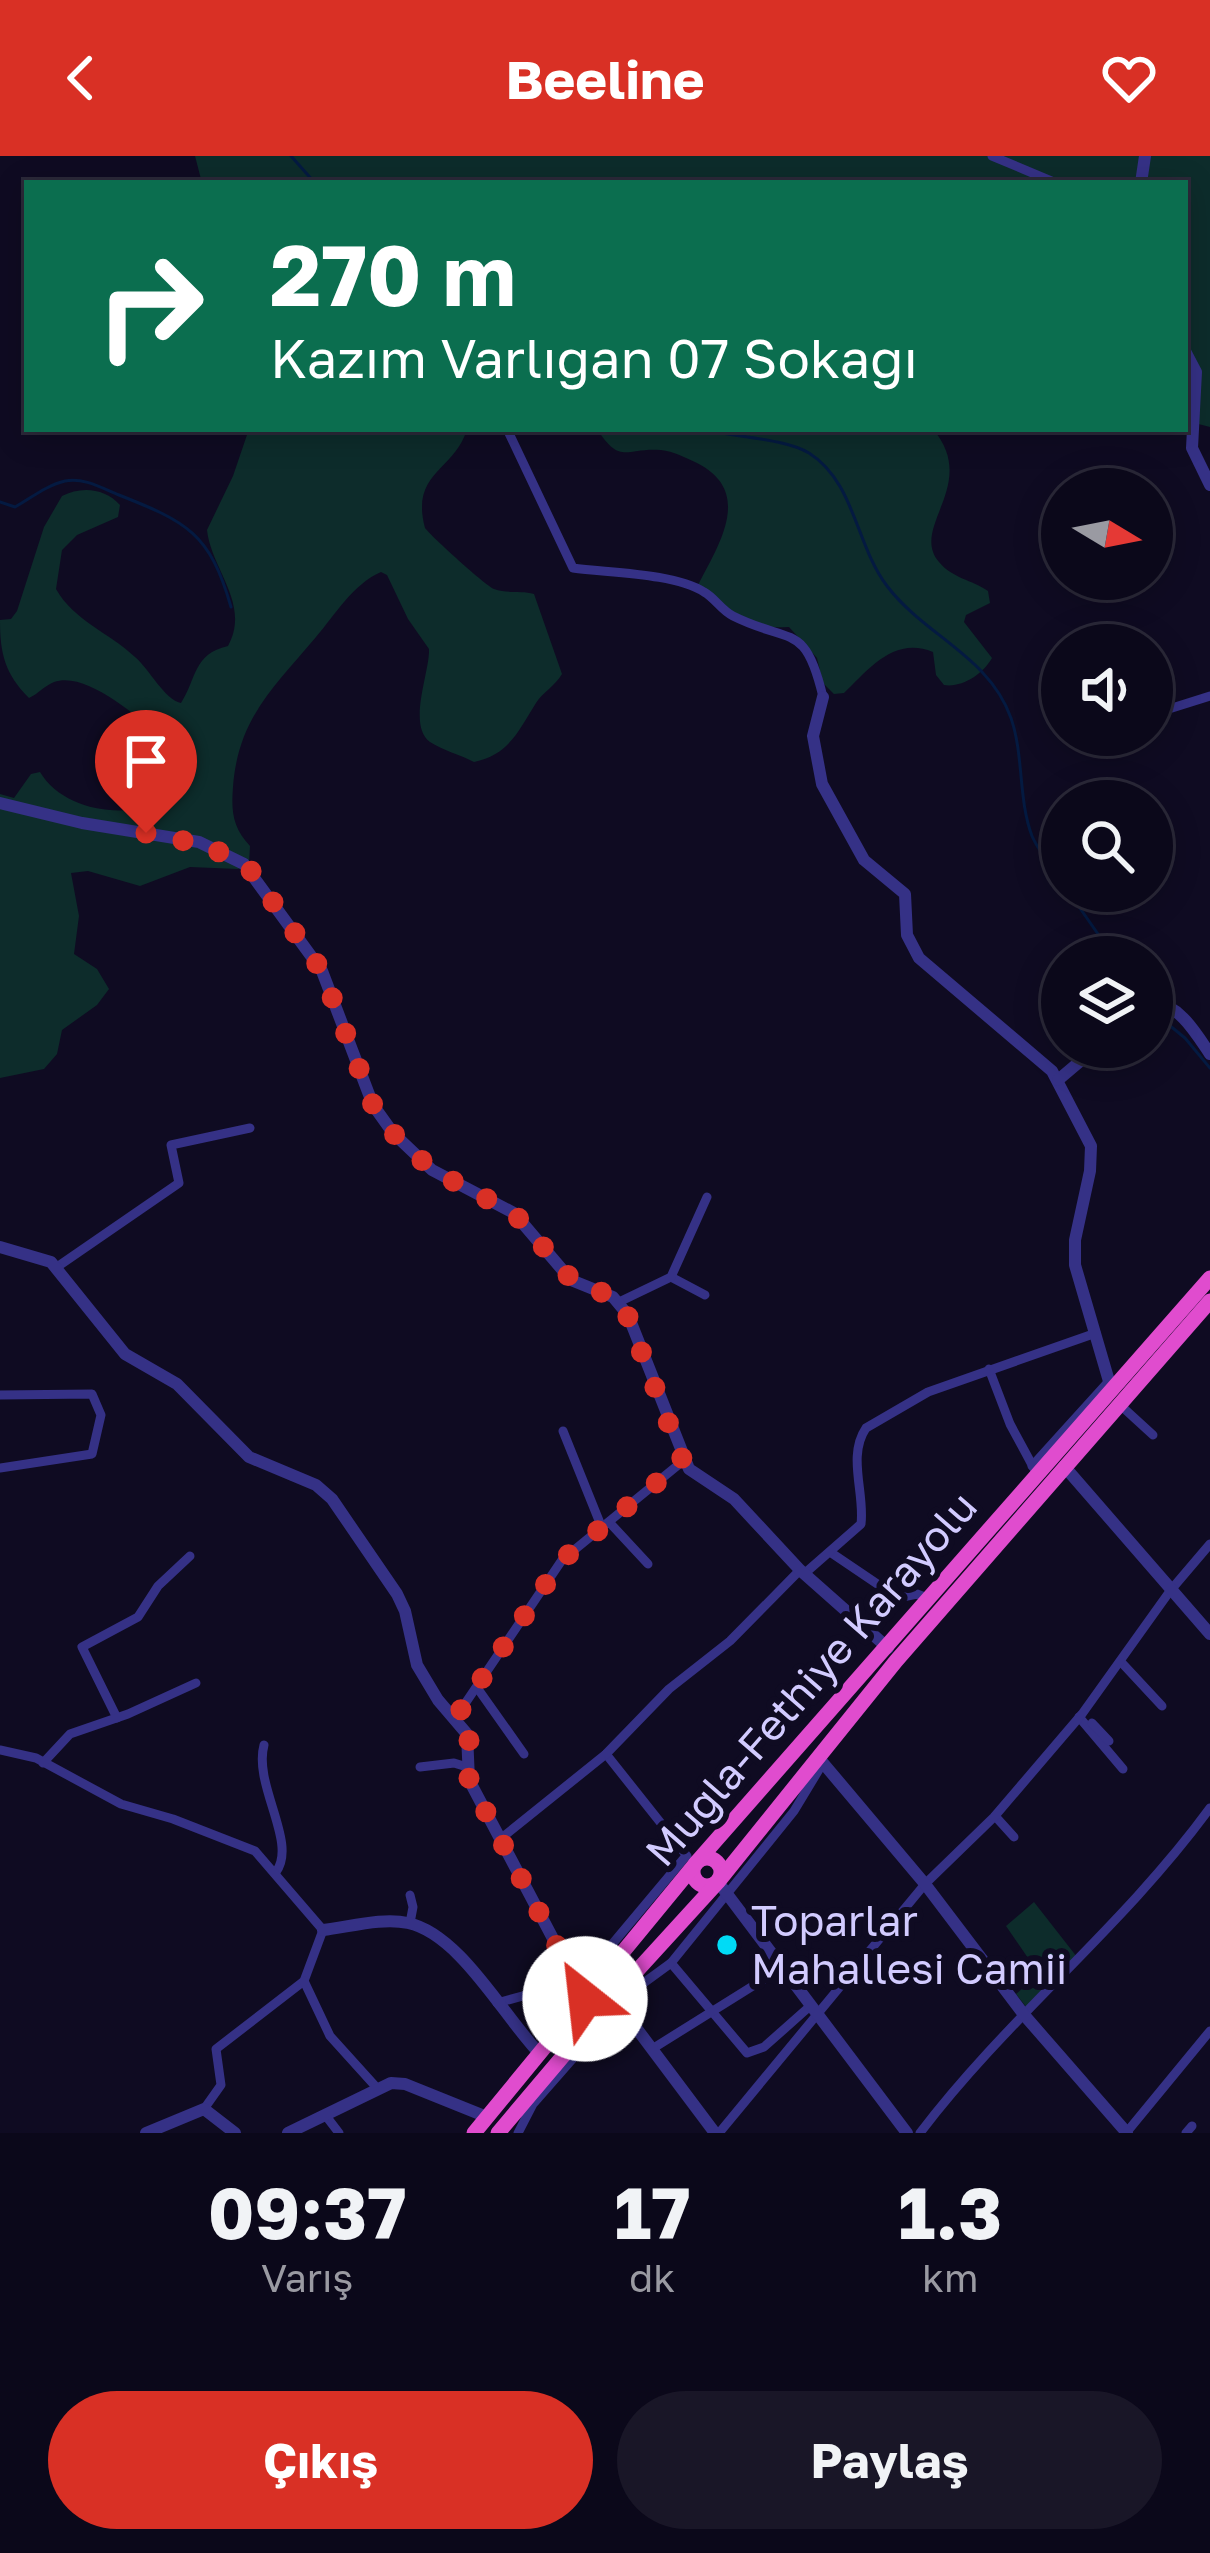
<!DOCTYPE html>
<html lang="tr">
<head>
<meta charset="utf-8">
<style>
	:root { --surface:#0b081a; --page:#191627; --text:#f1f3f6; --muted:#9a9aa2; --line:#2b2939; --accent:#d93025 }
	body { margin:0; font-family:"Golos Text",sans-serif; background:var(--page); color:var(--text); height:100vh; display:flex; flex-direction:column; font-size:45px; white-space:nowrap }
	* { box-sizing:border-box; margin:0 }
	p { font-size:39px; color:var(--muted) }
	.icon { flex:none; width:66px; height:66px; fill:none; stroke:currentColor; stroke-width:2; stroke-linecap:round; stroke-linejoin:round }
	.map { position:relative; height:1977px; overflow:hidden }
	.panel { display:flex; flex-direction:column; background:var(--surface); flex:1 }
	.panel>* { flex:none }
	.top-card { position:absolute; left:24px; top:24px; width:1164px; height:252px; border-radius:0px; box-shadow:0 6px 30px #0003,0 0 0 3px var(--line); background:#0b6e4f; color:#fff; overflow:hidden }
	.needle { width:78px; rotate:100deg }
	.tools { position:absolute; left:1041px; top:312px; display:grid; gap:24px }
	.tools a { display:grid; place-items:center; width:132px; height:132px; border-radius:50%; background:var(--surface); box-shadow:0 6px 30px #0003,0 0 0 3px var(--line); font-size:60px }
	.pin { position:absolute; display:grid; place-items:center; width:102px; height:102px; color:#fff; margin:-123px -51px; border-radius:50% 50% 50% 0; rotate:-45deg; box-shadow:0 0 12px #0007 }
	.pin .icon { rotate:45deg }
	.me { position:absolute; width:132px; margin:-66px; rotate:331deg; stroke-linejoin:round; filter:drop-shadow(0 0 9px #0008) }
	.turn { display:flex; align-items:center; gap:42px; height:252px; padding:0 48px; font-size:54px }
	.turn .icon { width:156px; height:156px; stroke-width:2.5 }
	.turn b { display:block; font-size:84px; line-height:102px }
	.eta { display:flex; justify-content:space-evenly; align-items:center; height:204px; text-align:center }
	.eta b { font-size:72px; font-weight:700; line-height:84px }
	.cta { display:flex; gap:24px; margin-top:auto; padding:24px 48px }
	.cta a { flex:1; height:138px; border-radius:72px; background:var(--accent); color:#fff; font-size:48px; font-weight:700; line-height:138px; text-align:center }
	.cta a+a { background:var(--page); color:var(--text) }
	header { display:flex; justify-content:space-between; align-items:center; height:156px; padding:0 48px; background:var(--accent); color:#fff; font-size:54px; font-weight:700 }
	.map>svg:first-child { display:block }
	.green { fill:#0d2c2b }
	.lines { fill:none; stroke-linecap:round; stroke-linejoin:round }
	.stream { stroke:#041a41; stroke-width:3 }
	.minor { stroke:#353186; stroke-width:9 }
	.tertiary { stroke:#353186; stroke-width:12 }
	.trunk { stroke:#e04cce; stroke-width:15 }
	.route { stroke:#d93025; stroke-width:21; stroke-dasharray:0 37.8 }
	.poi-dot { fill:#00dbf6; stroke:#0f0b22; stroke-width:4.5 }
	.labels { text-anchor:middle; stroke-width:12; stroke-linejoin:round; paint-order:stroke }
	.street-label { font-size:42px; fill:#d2cbff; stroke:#0f0b22 }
	.poi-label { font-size:42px; fill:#d2cbff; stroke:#0f0b22; text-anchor:start }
</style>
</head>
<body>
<header><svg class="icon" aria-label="back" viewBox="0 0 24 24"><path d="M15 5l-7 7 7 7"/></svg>Beeline<svg class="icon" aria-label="heart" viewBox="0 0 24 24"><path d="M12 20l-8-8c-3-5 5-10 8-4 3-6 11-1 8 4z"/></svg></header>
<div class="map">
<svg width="1210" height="1977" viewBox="0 0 1210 1977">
	<rect width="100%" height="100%" fill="#0f0b22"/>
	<!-- green -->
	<g class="green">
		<path d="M195,0H1210V271L1187,265L1186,257L1185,27H202Z"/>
		<path d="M249,273H467C455,315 410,316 425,372C432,381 485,429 494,433C507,438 521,434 534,438L562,518C555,530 543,536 536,547C519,574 509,599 474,606C461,599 442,594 430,586C407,569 430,516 429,493L408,463L387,419L381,416C353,428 335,459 316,481C274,531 238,562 233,631C231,656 233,672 250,690L249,707L238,713L190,711L140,730L88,715L71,717L79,760L74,798L97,813L109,833L97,849L62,874L57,898L44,913L0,922V638L14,642L31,618L40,616C63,655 128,665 166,643L168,635L157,575C133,559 86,515 54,526C44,530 38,538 29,542C5,518 0,498 0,464L11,463L17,455L44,371L62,340C81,330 105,332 120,349L118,361L77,379L62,394L56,433C74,465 110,477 135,501C150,514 164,543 181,547C197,522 193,498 228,490C251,448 211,413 207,374L233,320Z"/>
		<path d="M597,273H933C980,329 909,371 939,406C952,422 972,424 988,435L990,447L966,459L964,466L992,502C983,518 962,532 944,529L936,519L933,496C894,480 869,513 844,537L834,538L823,527L817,502L789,471C742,473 728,465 698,429C719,388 754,336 697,307C686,302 673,295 661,294C626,291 621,310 597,273Z"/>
		<path d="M1034,1746L1077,1801L1027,1852L1016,1838L1039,1818L1006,1770Z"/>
	</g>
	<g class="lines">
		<!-- stream -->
		<g class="stream">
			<path d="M291,0L315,27"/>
			<path d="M702,273C732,281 784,282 809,297C855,326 856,390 887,430C925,480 989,500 1011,562C1024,600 1018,643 1032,680C1039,696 1052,712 1062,726"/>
			<path d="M0,346L15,351C31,342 47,329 65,325C83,321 102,332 119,339C187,366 210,377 231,451"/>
			<path d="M1068,735L1114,801"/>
			<path d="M1152,855L1185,882L1210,912"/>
		</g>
		<!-- minor -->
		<g class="minor">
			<path d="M992,0L1056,27"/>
			<path d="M507,273L573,412C609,417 674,417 704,436C715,442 721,454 733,460C791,489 805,465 823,541"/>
			<path d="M1152,529L1172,552L1210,540"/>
			<path d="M57,1111L179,1027L171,989L250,972"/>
			<path d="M671,1121L705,1139"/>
			<path d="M619,1146L671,1121L707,1041"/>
			<path d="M989,1213L1010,1268L1037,1318"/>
			<path d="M0,1239L92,1238L101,1259L92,1298L0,1312"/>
			<path d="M1118,1247L1153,1279"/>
			<path d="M563,1275L602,1372"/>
			<path d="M1032,1310L1109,1225"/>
			<path d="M609,1366L648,1408"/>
			<path d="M830,1396L898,1442L917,1438L930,1443"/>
			<path d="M804,1418L861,1368C865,1337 847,1300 866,1272L928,1236L1096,1177"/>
			<path d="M1122,1507L1162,1550"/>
			<path d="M478,1533L524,1598"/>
			<path d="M1079,1561L1123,1613"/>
			<path d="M117,1562L82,1491L138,1461L158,1430L190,1400"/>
			<path d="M454,1564L562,1404L683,1305"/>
			<path d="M1092,1567L1109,1585"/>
			<path d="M264,1589C253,1629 298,1687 276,1716"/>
			<path d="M0,1594L36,1602L121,1648L173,1663L255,1695L323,1774L304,1825L216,1893L221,1929L204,1953"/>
			<path d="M606,1598L687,1700"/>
			<path d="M43,1607L70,1578L128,1558L196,1527"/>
			<path d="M420,1611L454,1607L467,1611"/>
			<path d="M995,1660L1014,1681"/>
			<path d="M499,1684L606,1598L669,1533L730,1485L800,1414"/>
			<path d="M410,1767L413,1751L410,1739"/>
			<path d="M671,1807L747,1897L764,1891L809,1851"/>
			<path d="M304,1825L330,1880L377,1932"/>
			<path d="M618,1840L634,1834L671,1807L794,1655L823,1607"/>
			<path d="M497,1847L574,1826L588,1817L686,1700"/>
			<path d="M652,1893L780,1813"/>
			<path d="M326,1960L339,1977"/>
			<path d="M518,1977L533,1948L619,1850"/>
			<path d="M719,1977L925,1728L994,1661L1082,1558L1170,1435L1210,1388"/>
			<path d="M920,1977C1008,1861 1124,1770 1210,1652"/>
			<path d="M1126,1977L1210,1875"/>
			<path d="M1186,1977L1192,1970"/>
		</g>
		<!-- tertiary -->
		<g class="tertiary">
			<path d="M1141,27L1145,0"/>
			<path d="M1185,195L1196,216L1192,292L1210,329"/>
			<path d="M823,541L813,580L822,628L864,704L905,738L907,779L919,802L1052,915L1091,990L1090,1015L1075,1084V1109L1111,1232"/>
			<path d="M0,647L82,667L199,686L244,708L322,815L373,949L393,977L432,1014L514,1057L571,1124L613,1141L628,1159L689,1313L734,1343L800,1414L888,1492"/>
			<path d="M1152,845C1181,850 1195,876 1210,898"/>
			<path d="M1058,924L1097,891"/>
			<path d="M0,1091L51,1106L125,1198L177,1228L249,1301L316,1329L332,1343L397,1438L405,1455L417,1509L438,1544L467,1578L469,1624L585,1843"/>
			<path d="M1064,1310L1210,1478"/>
			<path d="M818,1601L925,1728L1025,1860L1127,1977"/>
			<path d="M718,1726L907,1977"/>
			<path d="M323,1774C349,1771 383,1761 408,1767C460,1778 504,1861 540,1898"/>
			<path d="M613,1841L715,1977"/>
			<path d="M146,1977L204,1953L235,1977"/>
			<path d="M288,1977L391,1927L405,1928L487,1961"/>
		</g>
		<!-- trunk -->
		<g class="trunk">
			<circle cx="707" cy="1716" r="14"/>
			<path d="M474,1977L696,1707L1210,1122"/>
			<path d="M498,1977L613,1841L718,1726L896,1505L1210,1145"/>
		</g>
	</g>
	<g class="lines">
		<!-- route -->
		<path class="route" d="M146,677L209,690L251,715L322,815L373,949L393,977L432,1014L514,1057L572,1124L613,1141L625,1153L683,1305L562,1404L454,1564L469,1584V1624L585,1843"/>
	</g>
	<!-- markers -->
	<circle class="poi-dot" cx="727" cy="1789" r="12"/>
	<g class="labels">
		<!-- street labels -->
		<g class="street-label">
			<text transform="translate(811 1523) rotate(-49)" y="15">Muğla-Fethiye Karayolu</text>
		</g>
		<!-- poi labels -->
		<g class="poi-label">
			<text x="751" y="1780">Toparlar<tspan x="751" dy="48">Mahallesi Camii</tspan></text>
		</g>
	</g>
</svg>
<div class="tools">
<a><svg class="needle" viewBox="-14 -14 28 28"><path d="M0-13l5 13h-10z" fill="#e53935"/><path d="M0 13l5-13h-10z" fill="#9a9aa2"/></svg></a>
<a><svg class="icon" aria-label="sound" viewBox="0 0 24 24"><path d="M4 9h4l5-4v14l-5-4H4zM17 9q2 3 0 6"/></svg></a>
<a><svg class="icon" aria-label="search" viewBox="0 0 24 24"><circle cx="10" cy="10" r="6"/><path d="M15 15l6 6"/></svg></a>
<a><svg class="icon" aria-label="layers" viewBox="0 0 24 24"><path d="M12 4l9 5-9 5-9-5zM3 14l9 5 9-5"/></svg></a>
</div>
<div class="pin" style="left:146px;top:677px;background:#d93025"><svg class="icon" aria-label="arrive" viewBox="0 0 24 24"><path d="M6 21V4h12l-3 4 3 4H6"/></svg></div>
<svg class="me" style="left:585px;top:1843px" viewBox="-20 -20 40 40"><circle r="19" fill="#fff"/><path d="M0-13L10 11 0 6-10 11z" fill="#d93025"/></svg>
<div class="top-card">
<div class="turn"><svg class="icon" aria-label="right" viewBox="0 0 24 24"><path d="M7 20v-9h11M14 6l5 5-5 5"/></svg><div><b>270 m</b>Kazım Varlığan 07 Sokağı</div></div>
</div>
</div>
<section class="panel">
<div class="eta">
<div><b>09:37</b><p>Varış</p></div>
<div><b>17</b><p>dk</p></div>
<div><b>1.3</b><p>km</p></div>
</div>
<div class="cta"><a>Çıkış</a><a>Paylaş</a></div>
</section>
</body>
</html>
